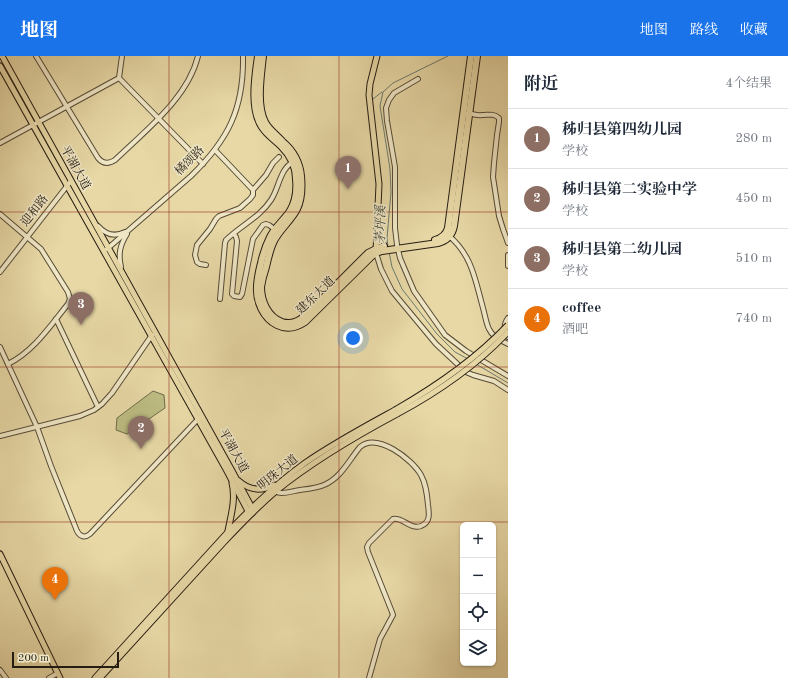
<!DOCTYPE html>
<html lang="zh">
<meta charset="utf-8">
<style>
body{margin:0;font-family:"Old Standard TT","Noto Serif SC",serif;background:#f6f6f7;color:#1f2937}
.controls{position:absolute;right:12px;bottom:12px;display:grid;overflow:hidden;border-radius:6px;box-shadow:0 1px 3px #0004}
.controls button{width:36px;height:36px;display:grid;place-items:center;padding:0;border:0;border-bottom:1px solid #e0e1e3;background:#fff;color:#1f2937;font:20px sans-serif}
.scale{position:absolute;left:12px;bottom:10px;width:107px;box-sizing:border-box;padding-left:4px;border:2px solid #251c12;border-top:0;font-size:11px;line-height:14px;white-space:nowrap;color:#251c12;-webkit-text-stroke:3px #efe6c5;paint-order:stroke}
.you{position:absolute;left:353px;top:282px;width:14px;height:14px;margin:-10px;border:3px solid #fff;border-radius:50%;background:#1a73e8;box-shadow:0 0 0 6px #1a73e833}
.badge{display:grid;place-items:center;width:26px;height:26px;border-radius:50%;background:#1a73e8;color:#fff;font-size:13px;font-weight:700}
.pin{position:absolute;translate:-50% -33px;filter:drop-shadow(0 1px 2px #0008)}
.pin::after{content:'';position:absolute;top:21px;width:14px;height:12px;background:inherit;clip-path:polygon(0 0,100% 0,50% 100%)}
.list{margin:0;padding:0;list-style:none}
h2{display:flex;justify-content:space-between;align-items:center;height:52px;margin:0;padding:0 16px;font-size:17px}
h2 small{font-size:13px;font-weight:400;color:#747a83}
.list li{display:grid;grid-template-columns:26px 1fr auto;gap:12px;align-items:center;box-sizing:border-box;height:60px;padding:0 16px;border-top:1px solid #e0e1e3}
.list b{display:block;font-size:15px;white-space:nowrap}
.list p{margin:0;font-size:13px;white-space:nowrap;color:#747a83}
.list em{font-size:13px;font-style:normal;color:#747a83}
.icon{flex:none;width:22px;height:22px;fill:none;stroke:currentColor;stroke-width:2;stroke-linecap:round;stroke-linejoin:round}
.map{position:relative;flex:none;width:508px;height:622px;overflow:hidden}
header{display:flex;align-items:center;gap:24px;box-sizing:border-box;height:56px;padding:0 20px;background:#1a73e8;color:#fff}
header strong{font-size:19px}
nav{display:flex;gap:22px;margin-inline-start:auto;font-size:14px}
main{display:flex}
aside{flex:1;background:#fff}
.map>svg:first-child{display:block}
.green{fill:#bcbc82;stroke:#706c4a}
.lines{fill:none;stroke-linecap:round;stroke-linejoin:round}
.stream{stroke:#6a7a70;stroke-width:1}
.minor-casing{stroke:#564b37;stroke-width:6}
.major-casing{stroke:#251c12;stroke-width:7}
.highway-casing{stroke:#251c12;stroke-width:8}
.minor{stroke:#efe6c5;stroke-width:4}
.major{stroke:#e7d8a6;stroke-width:5}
.highway{stroke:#e7d8a6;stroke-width:6}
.major-bridge-casing{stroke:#251c12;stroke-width:7;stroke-linecap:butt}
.major-bridge{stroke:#e7d8a6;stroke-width:5}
.grid{fill:none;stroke:#8f2418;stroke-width:1;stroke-opacity:0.55}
.labels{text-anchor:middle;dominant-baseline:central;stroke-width:3;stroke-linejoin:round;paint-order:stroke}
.street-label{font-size:12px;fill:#251c12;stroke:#efe6c5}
.water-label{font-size:13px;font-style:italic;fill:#484b41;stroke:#efe6c5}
</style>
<header>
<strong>地图</strong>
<nav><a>地图</a><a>路线</a><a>收藏</a></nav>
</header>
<main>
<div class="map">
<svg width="508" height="622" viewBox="0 0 508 622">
<rect width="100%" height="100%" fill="#e7d8a6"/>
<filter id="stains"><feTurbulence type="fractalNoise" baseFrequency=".005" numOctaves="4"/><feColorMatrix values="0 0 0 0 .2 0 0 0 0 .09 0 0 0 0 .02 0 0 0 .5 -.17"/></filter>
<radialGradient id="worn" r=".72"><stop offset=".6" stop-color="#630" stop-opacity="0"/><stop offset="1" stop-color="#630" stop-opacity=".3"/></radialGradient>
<polygon class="green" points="153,335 164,339 165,352 127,378 116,374 117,362"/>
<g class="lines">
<g class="stream">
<polyline points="373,43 382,36"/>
<polyline points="388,191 387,182 391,136 390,113 380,50 383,36 393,27 448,0"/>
<polyline points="389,196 392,211 402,233 437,278 455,296 468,303"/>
<polyline points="476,308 508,327"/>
</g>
<g class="minor-casing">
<g id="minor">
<path d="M36,0l62,102c5,6 11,6 17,2 30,-29 73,-62 83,-104"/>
<polyline points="119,22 203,108"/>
<polyline points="418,23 394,37 389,44 386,52 387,65 395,111 395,172 397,189 400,202 414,235 445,279 466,295 508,320"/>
<path d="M468,57c4,1 9,3 14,2 7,0 11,-2 17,3v4l-2,13 -3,28 -1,14 6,39 4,13 5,14"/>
<polyline points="0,87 119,22 122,0"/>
<polyline points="215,94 253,134"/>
<path d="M0,158l41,35 27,43 2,7 -2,5c-18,22 -34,47 -60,60"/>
<path d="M98,170c8,9 17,11 27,6"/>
<polyline points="234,178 236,181 237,185 232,238 234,240 240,241 242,238 253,183 263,169 266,168 269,169 277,175"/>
<path d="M448,179c24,20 27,44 35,73 2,7 3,15 6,21 3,7 12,12 19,15"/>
<path d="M107,193l84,-73c37,-36 53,-67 52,-120"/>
<polyline points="376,197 381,213 392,235 436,288 466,316 473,319 494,325 508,334"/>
<polyline points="508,199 508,210"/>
<polyline points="206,209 200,208 197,206 195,199 197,189 210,173 216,163 219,160 240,152 250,143 253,139 253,134 266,119 273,107 279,101"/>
<path d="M121,211c-3,-13 -1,-22 6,-33"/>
<polyline points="0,216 67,130 71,125"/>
<path d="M220,243l5,-56 1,-3c14,-14 34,-23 45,-40 8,-12 9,-31 22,-38"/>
<path d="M508,262c-5,7 -4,12 0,19"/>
<polyline points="56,263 98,351"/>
<path d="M0,291l37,80 14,39 26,65c3,6 8,7 13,3l110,-117"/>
<polyline points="0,380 80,360 94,354 102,348 112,337 152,279"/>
<path d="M276,436c7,3 16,-1 24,-2 8,-1 17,-2 24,-5 17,-7 25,-25 36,-38 17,-15 52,12 61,28 5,9 6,19 7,30 1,8 3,17 -7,21 -11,4 -18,-9 -28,-7l-24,24 -2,4 1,5 24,60 1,3 -13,24 -11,39"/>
<polyline points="0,614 6,622"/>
<polyline points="49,622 58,617"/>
</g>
</g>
<g class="major-casing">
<g id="major">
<polyline points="2,0 231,413 252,452 252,457"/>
<polyline points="0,10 227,415 248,455 252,457"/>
<polyline points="376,196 379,128 369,39 370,28 377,0"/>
<path d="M239,425c11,10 23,10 35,4"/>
<path d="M228,475c3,-16 8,-32 4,-48"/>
<polyline points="0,498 60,622"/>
<path d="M95,622l133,-146c24,-25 49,-49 77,-69 29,-20 59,-36 90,-53"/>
<path d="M100,622l124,-136c16,-17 33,-35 52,-51 37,-30 78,-54 121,-77"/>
</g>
</g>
<g class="highway-casing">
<g id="highway">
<path d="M258,0c-3,21 -8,53 4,71 5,8 13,13 19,19 9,9 15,21 15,33 1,10 0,22 -6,32 -6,9 -15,16 -20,26 -4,8 -7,17 -9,26 -2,8 -4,16 -4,24 -1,14 6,31 20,38 10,5 19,3 28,-3l66,-65 5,-4 6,-2 56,-8c9,-2 14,-7 16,-17l23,-170"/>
<path d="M263,0c-2,19 -7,49 2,66 4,8 12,13 18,20 10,8 17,21 18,34 1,11 1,23 -4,33 -6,12 -17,20 -23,32 -4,8 -6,17 -8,26 -2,6 -4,13 -5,20 0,14 7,30 21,35 10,3 17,-1 24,-7l62,-62 8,-4 8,-3"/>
<path d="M435,184c7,-2 11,-5 13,-12l23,-172"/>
</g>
</g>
<use href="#minor" class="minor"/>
<use href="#major" class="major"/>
<use href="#highway" class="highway"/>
<g class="major-bridge-casing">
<g id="major-bridge">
<path d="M395,354c42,-24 80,-50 113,-85"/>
<path d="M397,358c41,-22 79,-48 111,-82"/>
</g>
</g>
<use href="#major-bridge" class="major-bridge"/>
</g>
<path class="grid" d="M169,0v622M339,0v622M0,156h508M0,311h508M0,466h508"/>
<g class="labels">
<g class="street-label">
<text transform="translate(190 105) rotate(-45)">橘颂路</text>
<text transform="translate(75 112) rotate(61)">平湖大道</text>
<text transform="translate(35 155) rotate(-52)">迎和路</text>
<text transform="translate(316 240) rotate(-44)">建东大道</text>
<text transform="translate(233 395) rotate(61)">平湖大道</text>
<text transform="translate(278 417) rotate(-39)">明珠大道</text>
</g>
<g class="water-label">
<text transform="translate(381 169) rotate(-89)">茅坪溪</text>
</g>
</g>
<rect width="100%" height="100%" filter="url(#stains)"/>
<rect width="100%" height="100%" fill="url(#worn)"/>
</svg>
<div class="controls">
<button>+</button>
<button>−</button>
<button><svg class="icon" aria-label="locate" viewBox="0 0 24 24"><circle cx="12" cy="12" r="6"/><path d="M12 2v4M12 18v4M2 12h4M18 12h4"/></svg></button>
<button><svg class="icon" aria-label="layers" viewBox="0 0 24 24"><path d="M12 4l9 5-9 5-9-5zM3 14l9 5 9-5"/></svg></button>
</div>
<div class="scale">200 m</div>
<div class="you"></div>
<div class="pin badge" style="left:348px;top:133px;background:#8d6e63">1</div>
<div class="pin badge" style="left:141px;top:393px;background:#8d6e63">2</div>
<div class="pin badge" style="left:81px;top:269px;background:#8d6e63">3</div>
<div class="pin badge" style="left:55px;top:544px;background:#e8710a">4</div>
</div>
<aside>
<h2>附近<small>4个结果</small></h2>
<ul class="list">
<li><span class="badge" style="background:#8d6e63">1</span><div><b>秭归县第四幼儿园</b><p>学校</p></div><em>280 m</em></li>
<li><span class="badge" style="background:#8d6e63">2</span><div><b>秭归县第二实验中学</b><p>学校</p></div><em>450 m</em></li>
<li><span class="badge" style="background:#8d6e63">3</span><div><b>秭归县第二幼儿园</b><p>学校</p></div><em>510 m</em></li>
<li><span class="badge" style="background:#e8710a">4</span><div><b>coffee</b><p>酒吧</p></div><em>740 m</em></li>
</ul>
</aside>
</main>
